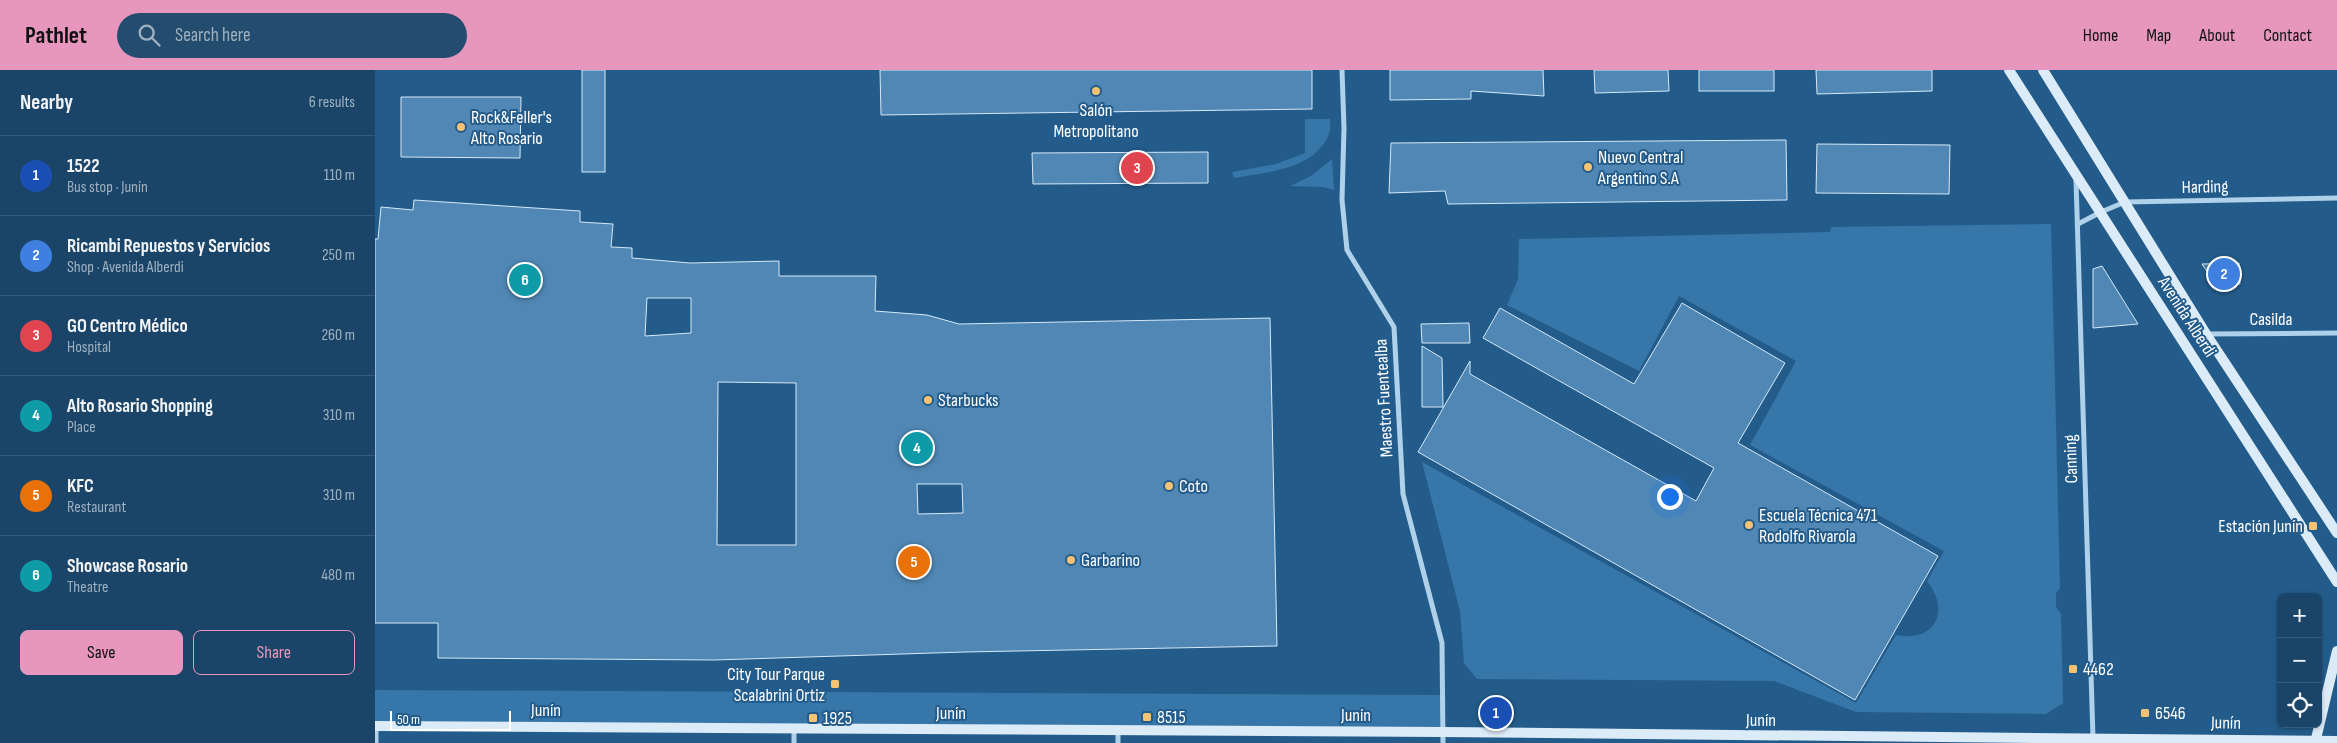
<!DOCTYPE html>
<meta charset="utf-8">
<style>
body{margin:0;font-family:"Sofia Sans Condensed",sans-serif;background:#234c6e;color:#f1f3f6}
.controls{position:absolute;right:15px;bottom:15px;display:grid;overflow:hidden;border-radius:8px;box-shadow:0 1px 4px #0004}
.controls button{width:45px;height:45px;display:grid;place-items:center;padding:0;border:0;border-bottom:1px solid #385d7c;background:#1a4568;color:#f1f3f6;font:25px sans-serif}
.scale{position:absolute;left:15px;bottom:12px;width:121px;box-sizing:border-box;padding-left:5px;border:2px solid #fff;border-top:0;font-size:14px;line-height:18px;white-space:nowrap;color:#fff;-webkit-text-stroke:4px #235c8b;paint-order:stroke}
.you{position:absolute;left:1294px;top:426px;width:18px;height:18px;margin:-12px;border:4px solid #fff;border-radius:50%;background:#1a73e8;box-shadow:0 0 0 8px #1a73e833}
.badge{display:grid;place-items:center;width:32px;height:32px;border-radius:50%;background:#e797bd;color:#fff;font-size:16px;font-weight:700}
.pin{position:absolute;translate:-50% -50%;border:2px solid #fff;box-shadow:0 1px 5px #0006}
.list{margin:0;padding:0;list-style:none}
h2{display:flex;justify-content:space-between;align-items:center;height:65px;margin:0;padding:0 20px;font-size:21px}
h2 small{font-size:16px;font-weight:400;color:#9fb1c0}
.list li{display:grid;grid-template-columns:32px 1fr auto;gap:15px;align-items:center;box-sizing:border-box;height:80px;padding:0 20px;border-top:1px solid #385d7c}
.list b{display:block;font-size:19px;white-space:nowrap}
.list p{margin:0;font-size:16px;white-space:nowrap;color:#9fb1c0}
.list em{font-size:16px;font-style:normal;color:#9fb1c0}
.actions{display:flex;gap:10px;padding:15px 20px}
.actions a{flex:1;padding:11px 0;border:1px solid #e797bd;border-radius:8px;text-align:center;font-size:18px;color:#e797bd}
.actions .main{background:#e797bd;color:#111}
.icon{flex:none;width:28px;height:28px;fill:none;stroke:currentColor;stroke-width:2;stroke-linecap:round;stroke-linejoin:round}
.map{position:relative;flex:none;width:1962px;height:673px;overflow:hidden}
header{display:flex;align-items:center;gap:30px;box-sizing:border-box;height:70px;padding:0 25px;background:#e797bd;color:#111}
header strong{font-size:24px}
nav{display:flex;gap:28px;margin-inline-start:auto;font-size:18px}
.search{width:350px;height:45px;background:#234c6e;display:flex;align-items:center;gap:12px;box-sizing:border-box;padding:0 18px;border-radius:28px;color:#9fb1c0;font-size:19px}
main{display:flex}
aside{flex:1;background:#1a4568}
.map>svg:first-child{display:block}
.green{fill:#3776a8}
.building{fill:#5087b4;stroke:#d5e9f8;fill-rule:evenodd}
.lines{fill:none;stroke-linecap:round;stroke-linejoin:round}
.street{stroke:#b0d1ea;stroke-width:5}
.secondary{stroke:#dcebf8;stroke-width:10}
.poi-dot{fill:#f6c273;stroke:#235c8b;stroke-width:2}
.labels{text-anchor:middle;dominant-baseline:central;stroke-width:4;stroke-linejoin:round;paint-order:stroke}
.poi-label{font-size:18px;fill:#fff;stroke:#235c8b;text-anchor:start}
.street-label{font-size:18px;fill:#fff;stroke:#235c8b}
</style>
<header>
<strong>Pathlet</strong>
<div class="search"><svg class="icon" aria-label="search" viewBox="0 0 24 24"><circle cx="10" cy="10" r="6"/><path d="M15 15l6 6"/></svg>Search here</div>
<nav><a>Home</a><a>Map</a><a>About</a><a>Contact</a></nav>
</header>
<main>
<aside>
<h2>Nearby<small>6 results</small></h2>
<ul class="list">
<li><span class="badge" style="background:#1a4fb4">1</span><div><b>1522</b><p>Bus stop · Junín</p></div><em>110 m</em></li>
<li><span class="badge" style="background:#3f7fe0">2</span><div><b>Ricambi Repuestos y Servicios</b><p>Shop · Avenida Alberdi</p></div><em>250 m</em></li>
<li><span class="badge" style="background:#e0444e">3</span><div><b>GO Centro Médico</b><p>Hospital</p></div><em>260 m</em></li>
<li><span class="badge" style="background:#0f9aa8">4</span><div><b>Alto Rosario Shopping</b><p>Place</p></div><em>310 m</em></li>
<li><span class="badge" style="background:#e8710a">5</span><div><b>KFC</b><p>Restaurant</p></div><em>310 m</em></li>
<li><span class="badge" style="background:#0f9aa8">6</span><div><b>Showcase Rosario</b><p>Theatre</p></div><em>480 m</em></li>
</ul>
<div class="actions"><a class="main">Save</a><a>Share</a></div>
</aside>
<div class="map">
<svg width="1962" height="673" viewBox="0 0 1962 673">
<rect width="100%" height="100%" fill="#235c8b"/>
<g class="green">
<path d="M930,49h25c0,4 1,11 -1,15 -14,36 -63,38 -95,44l-2,-6 44,-8 29,-11z"/>
<polygon points="957,89 959,120 948,117 915,116 936,106"/>
<path d="M1676,154l9,364 -4,5v14l5,7 2,89 -17,11 -190,-2 -82,-31 -297,-2 -13,-16 -4,-52 -38,-149 434,241 40,-68c39,8 55,-24 31,-54l17,-30 -194,-106 46,-84 -117,-65 -40,75 -132,-66 11,-26 1,-40 311,-7 1,-5z"/>
<polygon points="0,620 1068,625 1068,662 0,656"/>
</g>
<g class="building">
<rect x="207" y="0" width="23" height="102"/>
<polygon points="505,0 937,0 937,39 506,45"/>
<polygon points="1015,0 1168,0 1169,26 1096,21 1096,29 1015,30"/>
<polygon points="1219,0 1293,0 1294,21 1220,23"/>
<rect x="1324" y="0" width="75" height="21"/>
<polygon points="1441,0 1557,0 1557,21 1442,24"/>
<polygon points="26,27 146,27 145,88 26,87"/>
<polygon points="1411,70 1412,130 1073,134 1070,121 1014,123 1016,73"/>
<polygon points="1442,74 1575,75 1574,124 1441,123"/>
<polygon points="833,82 833,113 658,114 657,83"/>
<path d="M39,130l166,11v11l33,2 -2,23 21,1v10l58,5 89,-2v15h97l-1,35 52,4 32,9 311,-6 7,328 -312,6 -251,8 -276,-2v-35h-63v-384h3l3,-32 32,3zM272,228h44v35l-46,3zM343,312l78,1v162h-79zM542,414h45l1,29 -45,1z"/>
<polygon points="1864,193 1865,214 1841,215 1827,194"/>
<polygon points="1727,196 1763,254 1718,258 1718,199"/>
<polygon points="1307,233 1410,293 1363,373 1563,486 1480,630 1043,382 1095,291 1095,304 1321,431 1339,398 1108,268 1125,238 1259,314"/>
<polygon points="1094,253 1095,273 1047,273 1046,254"/>
<polygon points="1047,276 1067,288 1068,337 1047,337"/>
</g>
<g class="lines">
<g class="street">
<polyline points="967,0 969,58 967,130 972,180 1019,257 1028,424 1067,573 1068,673"/>
<polyline points="1701,110 1718,668"/>
<polyline points="1703,154 1726,142 1750,132 1962,128"/>
<polyline points="1832,264 1962,263"/>
<polyline points="1,673 1,656"/>
<polyline points="419,673 419,658"/>
<polyline points="743,673 743,660"/>
</g>
<g class="secondary">
<polyline points="1634,0 1962,512"/>
<polyline points="1668,0 1831,264 1962,463"/>
<polyline points="0,656 1068,662 1962,671"/>
<polyline points="1940,673 1962,581"/>
</g>
</g>
<g class="poi-dot">
<circle cx="721" cy="21" r="5"/>
<circle cx="86" cy="57" r="5"/>
<circle cx="1213" cy="97" r="5"/>
<circle cx="553" cy="330" r="5"/>
<circle cx="794" cy="416" r="5"/>
<circle cx="1374" cy="455" r="5"/>
<rect x="1933" y="451" width="10" height="10" rx="2.5"/>
<circle cx="696" cy="490" r="5"/>
<rect x="1693" y="594" width="10" height="10" rx="2.5"/>
<rect x="455" y="609" width="10" height="10" rx="2.5"/>
<rect x="1765" y="638" width="10" height="10" rx="2.5"/>
<rect x="767" y="642" width="10" height="10" rx="2.5"/>
<rect x="433" y="643" width="10" height="10" rx="2.5"/>
</g>
<g class="labels">
<g class="poi-label">
<text x="721" y="40" text-anchor="middle">Salón<tspan x="721" dy="21">Metropolitano</tspan></text>
<text x="96" y="47">Rock&amp;Feller's<tspan x="96" dy="21">Alto Rosario</tspan></text>
<text x="1223" y="87">Nuevo Central<tspan x="1223" dy="21">Argentino S.A</tspan></text>
<text x="563" y="330">Starbucks</text>
<text x="804" y="416">Coto</text>
<text x="1384" y="445">Escuela Técnica 471<tspan x="1384" dy="21">Rodolfo Rivarola</tspan></text>
<text x="1928" y="456" text-anchor="end">Estación Junín</text>
<text x="706" y="490">Garbarino</text>
<text x="1708" y="599">4462</text>
<text x="450" y="604" text-anchor="end">City Tour Parque<tspan x="450" dy="21">Scalabrini Ortiz</tspan></text>
<text x="1780" y="643">6546</text>
<text x="782" y="647">8515</text>
<text x="448" y="648">1925</text>
</g>
<g class="street-label">
<text transform="translate(1830 117) rotate(-1)">Harding</text>
<text transform="translate(1812 247) rotate(57)">Avenida Alberdi</text>
<text x="1896" y="249">Casilda</text>
<text transform="translate(1009 328) rotate(-93)">Maestro Fuentealba</text>
<text transform="translate(1696 389) rotate(-92)">Canning</text>
<text x="171" y="640">Junín</text>
<text x="576" y="643">Junín</text>
<text x="981" y="645">Junín</text>
<text x="1386" y="650">Junín</text>
<text transform="translate(1851 653) rotate(1)">Junín</text>
</g>
</g>
</svg>
<div class="controls">
<button>+</button>
<button>−</button>
<button><svg class="icon" aria-label="locate" viewBox="0 0 24 24"><circle cx="12" cy="12" r="6"/><path d="M12 2v4M12 18v4M2 12h4M18 12h4"/></svg></button>
</div>
<div class="scale">50 m</div>
<div class="you"></div>
<div class="pin badge" style="left:1121px;top:643px;background:#1a4fb4">1</div>
<div class="pin badge" style="left:1849px;top:204px;background:#3f7fe0">2</div>
<div class="pin badge" style="left:762px;top:98px;background:#e0444e">3</div>
<div class="pin badge" style="left:542px;top:378px;background:#0f9aa8">4</div>
<div class="pin badge" style="left:539px;top:492px;background:#e8710a">5</div>
<div class="pin badge" style="left:150px;top:210px;background:#0f9aa8">6</div>
</div>
</main>
